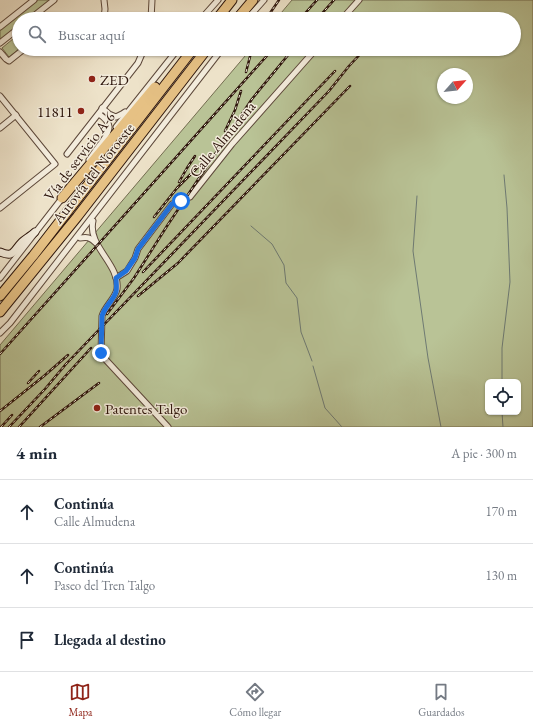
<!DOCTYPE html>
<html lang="es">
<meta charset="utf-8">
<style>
body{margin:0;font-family:"EB Garamond",serif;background:#f2f2f3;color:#1f2937}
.controls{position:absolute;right:12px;bottom:12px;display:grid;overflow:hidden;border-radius:6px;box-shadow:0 1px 3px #0004}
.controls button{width:36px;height:36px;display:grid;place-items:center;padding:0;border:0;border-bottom:1px solid #e0e1e3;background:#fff;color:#1f2937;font:20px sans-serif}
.compass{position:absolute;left:437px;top:68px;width:36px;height:36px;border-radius:50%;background:#fff;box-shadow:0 1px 3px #0004;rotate:63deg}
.stop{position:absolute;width:12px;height:12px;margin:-9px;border:3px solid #1a73e8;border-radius:50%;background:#fff}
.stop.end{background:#1a73e8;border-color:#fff;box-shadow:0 1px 4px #0008}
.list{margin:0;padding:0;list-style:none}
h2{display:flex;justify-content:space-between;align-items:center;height:52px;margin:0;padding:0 16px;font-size:17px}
h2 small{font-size:13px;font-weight:400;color:#747a83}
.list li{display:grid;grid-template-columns:26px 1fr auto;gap:12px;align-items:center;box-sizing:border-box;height:64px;padding:0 16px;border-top:1px solid #e0e1e3}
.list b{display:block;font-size:15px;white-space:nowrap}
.list p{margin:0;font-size:13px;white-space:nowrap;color:#747a83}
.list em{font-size:13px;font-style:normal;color:#747a83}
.icon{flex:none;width:22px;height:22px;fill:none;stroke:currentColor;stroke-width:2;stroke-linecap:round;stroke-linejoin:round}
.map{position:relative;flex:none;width:533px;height:427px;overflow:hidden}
.search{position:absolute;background:#fff;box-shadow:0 1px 3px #0004;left:12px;right:12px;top:12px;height:44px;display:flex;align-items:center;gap:10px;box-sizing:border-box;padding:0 14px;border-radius:22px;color:#747a83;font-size:15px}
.sheet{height:244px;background:#fff}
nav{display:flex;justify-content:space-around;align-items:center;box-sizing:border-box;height:56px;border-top:1px solid #e0e1e3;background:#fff;font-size:11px;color:#747a83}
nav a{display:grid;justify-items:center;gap:2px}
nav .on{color:#8f2418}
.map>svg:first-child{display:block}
.green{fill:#b9c396;stroke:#736c50;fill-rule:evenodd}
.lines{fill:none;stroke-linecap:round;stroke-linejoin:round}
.stream{stroke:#6e7a73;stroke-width:1}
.minor-casing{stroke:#5d483a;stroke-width:7}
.secondary-casing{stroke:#2d150b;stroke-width:9}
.motorway-casing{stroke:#2d150b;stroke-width:11}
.minor{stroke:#f3ecdc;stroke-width:5}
.secondary{stroke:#f3ecdc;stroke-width:7}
.motorway{stroke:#e6c184;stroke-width:9}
.rail-casing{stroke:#2d150b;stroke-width:2.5}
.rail{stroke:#f3ecdc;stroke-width:1;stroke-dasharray:3;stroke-linecap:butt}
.route{stroke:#1a73e8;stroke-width:5}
.poi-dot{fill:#8f2418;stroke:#f3ecdc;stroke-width:1.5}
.labels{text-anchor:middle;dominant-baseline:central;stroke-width:3;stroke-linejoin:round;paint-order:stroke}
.poi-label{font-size:15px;fill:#2d150b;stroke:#f3ecdc;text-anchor:start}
.street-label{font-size:15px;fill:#2d150b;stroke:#f3ecdc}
</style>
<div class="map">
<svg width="533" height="427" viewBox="0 0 533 427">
<rect width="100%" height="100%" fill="#ede2c9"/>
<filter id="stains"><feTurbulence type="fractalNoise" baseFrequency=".005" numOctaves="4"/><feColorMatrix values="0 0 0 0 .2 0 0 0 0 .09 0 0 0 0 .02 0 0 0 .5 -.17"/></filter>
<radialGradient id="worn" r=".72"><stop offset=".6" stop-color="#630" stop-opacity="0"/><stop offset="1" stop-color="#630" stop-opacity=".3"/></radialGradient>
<g class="green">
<polygon points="36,0 51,0 27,19 19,19 19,26 0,41 0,29"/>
<path d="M292,0h241v427h-533v-82l251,-296h263v-30h-238zM443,74h24v24h-24zM488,382h30v30h-30z"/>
<polygon points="19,34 19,49 9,57 2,48"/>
</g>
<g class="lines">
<g class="stream">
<polyline points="417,196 413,251 428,358 441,427"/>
<polyline points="251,226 272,244 284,265 286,283 297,298 301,332 312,361"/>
<polyline points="313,366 325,408 342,427"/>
<polyline points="502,382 502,348 510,282 507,208 504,175"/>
<polyline points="502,412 503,427"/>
</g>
<g class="minor-casing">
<g id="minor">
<polyline points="104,0 105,9 104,19"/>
<polyline points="30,19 54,0"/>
<polyline points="151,19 152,0"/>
<polyline points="201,19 218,0"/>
<polyline points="247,19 264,0"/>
<polyline points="342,19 359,0"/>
<polyline points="0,27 34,0"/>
<polyline points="0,43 19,28"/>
<polyline points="0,52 6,59 9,61 24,49"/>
<polyline points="0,96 55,164 0,208"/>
<polyline points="102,108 109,114 116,117 122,114 125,112"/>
<polyline points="116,127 178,49"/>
<polyline points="0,128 16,115"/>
<polyline points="67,154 138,63 144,49"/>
<path d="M89,160c4,-6 8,-12 13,-18 9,-13 11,-18 -3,-28"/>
<path d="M93,221c-6,25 27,43 24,68 -2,10 -12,17 -15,27l-1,37 5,7 62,67"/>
<path d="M80,238c7,-1 10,-1 16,5"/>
<polyline points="0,278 63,197"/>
<polyline points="116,278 127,271 135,258 138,249 172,204 190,197 232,144 316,49"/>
<polyline points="0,333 10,323 222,49"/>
</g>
</g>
<g class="secondary-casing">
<path id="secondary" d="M0,252c14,6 13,-1 22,-10 3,-3 9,-6 13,-10"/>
</g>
<g class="motorway-casing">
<g id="motorway">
<polyline points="217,19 232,0"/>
<polyline points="237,19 253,0"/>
<polyline points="62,198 155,87"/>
<polyline points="0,296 33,256 193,49"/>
<polyline points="0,312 77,217 207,49"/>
</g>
</g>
<use href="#minor" class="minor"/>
<use href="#secondary" class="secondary"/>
<use href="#motorway" class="motorway"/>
<g class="rail-casing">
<g id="rail">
<polyline points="266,19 279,0"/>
<polyline points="300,19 317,0"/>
<polyline points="317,19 334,0"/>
<polyline points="246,72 252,49"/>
<polyline points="225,131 235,110 241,91"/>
<polyline points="179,182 187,168 195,156"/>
<polyline points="154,217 177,188 206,159"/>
<polyline points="143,272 335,71"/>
<polyline points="138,296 178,263 350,86"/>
<polyline points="107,314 134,278 167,226 252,99 293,49"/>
<polyline points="0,354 273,49"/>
<polyline points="28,383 39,371"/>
<polyline points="0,411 44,376 68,355"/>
<polyline points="1,427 12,415"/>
<polyline points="9,427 45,389 66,364 329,91 349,66 365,49"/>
<polyline points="19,427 91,348"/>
<polyline points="40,427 99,383"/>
</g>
</g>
<use href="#rail" class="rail"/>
</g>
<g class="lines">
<path class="route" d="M101,353l1,-37c3,-10 11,-15 14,-24 1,-5 0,-10 0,-14l10,-7 9,-13 3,-9 34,-45 9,-3"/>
</g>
<g class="poi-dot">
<circle cx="92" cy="79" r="4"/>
<circle cx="81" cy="111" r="4"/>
<circle cx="97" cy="408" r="4"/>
</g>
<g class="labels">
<g class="poi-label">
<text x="100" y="79">ZED</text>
<text x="73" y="111" text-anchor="end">11811</text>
<text x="105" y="408">Patentes Talgo</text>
</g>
<g class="street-label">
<text transform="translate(222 139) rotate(-50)">Calle Almudena</text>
<text transform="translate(79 156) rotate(-53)">Vía de servicio A-6</text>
<text transform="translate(93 173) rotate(-52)">Autovía del Noroeste</text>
</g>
</g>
<rect width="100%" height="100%" filter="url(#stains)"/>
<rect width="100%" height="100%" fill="url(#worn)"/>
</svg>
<div class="controls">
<button><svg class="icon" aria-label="locate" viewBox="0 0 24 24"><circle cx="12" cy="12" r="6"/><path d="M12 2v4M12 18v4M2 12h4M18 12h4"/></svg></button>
</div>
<svg class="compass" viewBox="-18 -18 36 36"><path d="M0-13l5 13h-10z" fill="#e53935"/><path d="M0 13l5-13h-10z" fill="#747a83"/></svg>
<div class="stop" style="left:181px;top:201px"></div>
<div class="stop end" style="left:101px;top:353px"></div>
<div class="search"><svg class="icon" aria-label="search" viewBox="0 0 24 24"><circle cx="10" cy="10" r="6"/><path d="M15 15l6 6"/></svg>Buscar aquí</div>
</div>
<section class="sheet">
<h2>4 min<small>A pie · 300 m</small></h2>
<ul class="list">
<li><svg class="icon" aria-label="ahead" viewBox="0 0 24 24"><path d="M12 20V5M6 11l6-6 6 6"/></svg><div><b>Continúa</b><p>Calle Almudena</p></div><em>170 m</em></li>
<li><svg class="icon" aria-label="ahead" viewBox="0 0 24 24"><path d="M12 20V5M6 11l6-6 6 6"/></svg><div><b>Continúa</b><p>Paseo del Tren Talgo</p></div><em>130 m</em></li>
<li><svg class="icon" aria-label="arrive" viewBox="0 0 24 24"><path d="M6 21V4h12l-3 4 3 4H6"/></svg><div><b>Llegada al destino</b></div></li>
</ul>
</section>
<nav>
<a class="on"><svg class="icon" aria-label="map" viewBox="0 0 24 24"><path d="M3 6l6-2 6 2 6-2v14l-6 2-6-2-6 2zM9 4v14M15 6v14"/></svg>Mapa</a>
<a><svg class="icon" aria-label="directions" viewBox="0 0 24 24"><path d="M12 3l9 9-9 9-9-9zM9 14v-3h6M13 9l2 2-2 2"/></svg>Cómo llegar</a>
<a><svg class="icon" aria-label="saved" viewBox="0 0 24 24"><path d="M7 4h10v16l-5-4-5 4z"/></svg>Guardados</a>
</nav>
